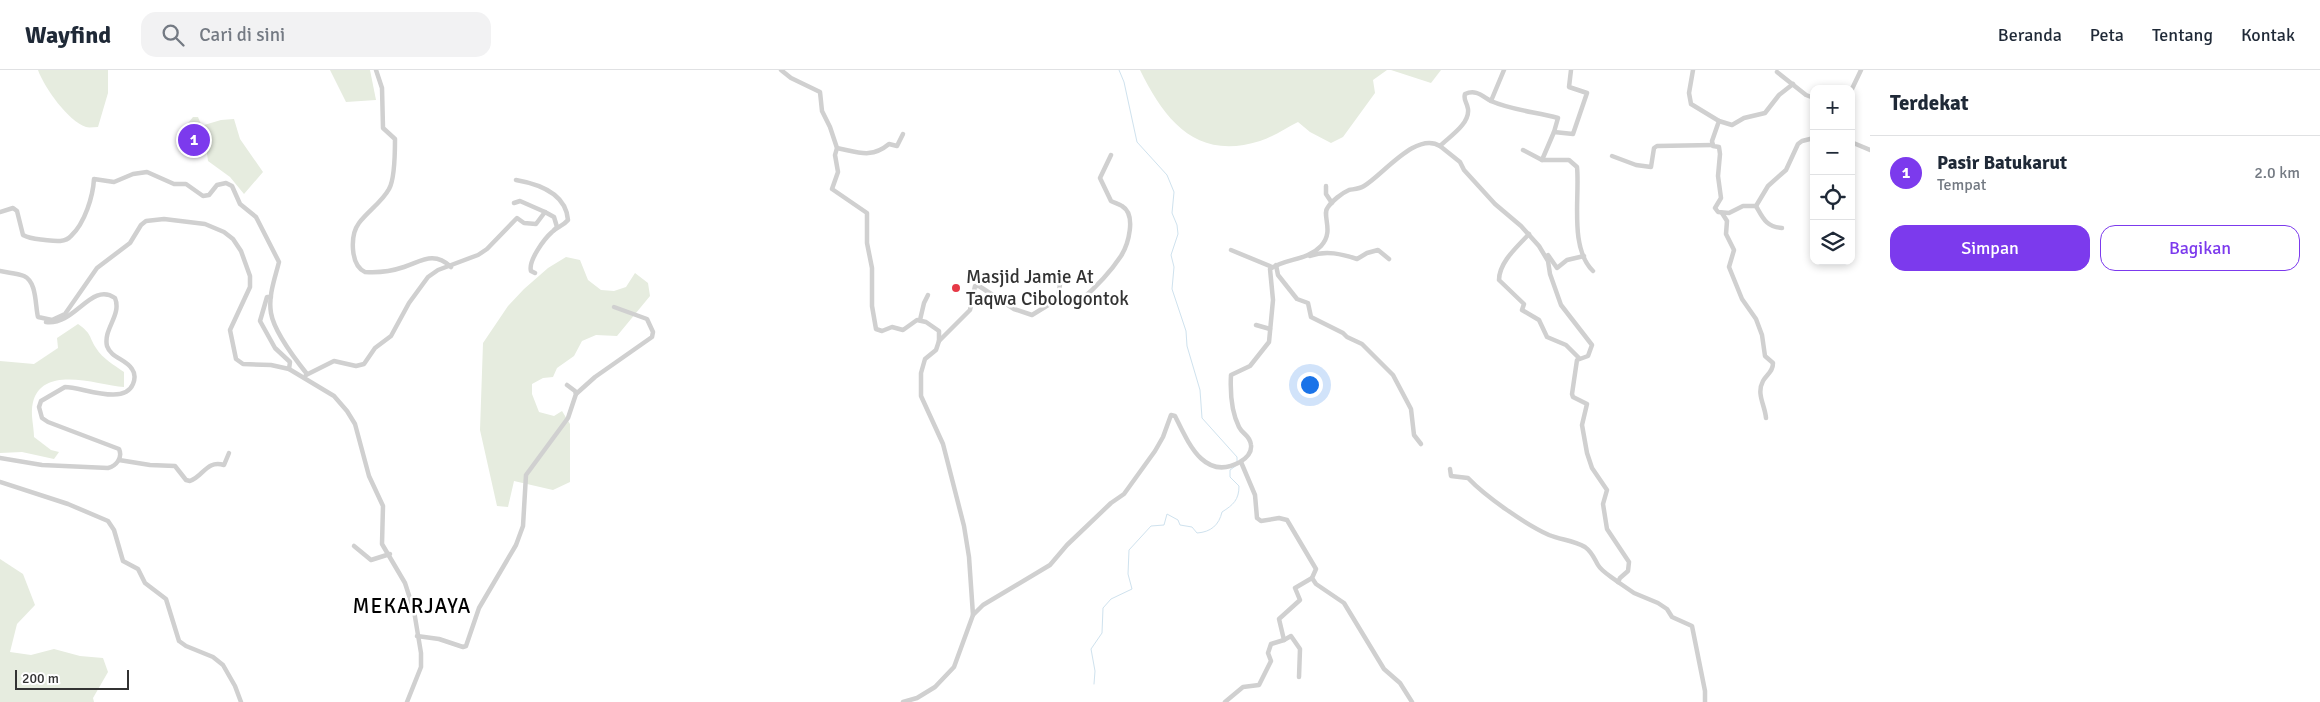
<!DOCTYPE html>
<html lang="id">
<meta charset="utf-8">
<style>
body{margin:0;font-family:Signika,sans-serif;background:#f2f2f3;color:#1f2937}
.controls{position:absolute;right:15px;top:15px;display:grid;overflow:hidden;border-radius:10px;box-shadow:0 2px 8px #0003}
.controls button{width:45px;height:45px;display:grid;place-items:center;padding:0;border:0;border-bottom:1px solid #e0e1e3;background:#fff;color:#1f2937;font:25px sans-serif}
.scale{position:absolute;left:15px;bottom:12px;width:114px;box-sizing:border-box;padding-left:5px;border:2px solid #333;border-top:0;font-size:14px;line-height:18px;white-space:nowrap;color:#333;-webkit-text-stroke:4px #fff;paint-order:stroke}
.you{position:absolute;left:1309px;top:314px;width:18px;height:18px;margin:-12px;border:4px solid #fff;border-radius:50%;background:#1a73e8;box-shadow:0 0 0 8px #1a73e833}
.badge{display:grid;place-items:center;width:32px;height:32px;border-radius:50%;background:#7c3aed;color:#fff;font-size:16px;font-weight:700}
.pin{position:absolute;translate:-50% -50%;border:2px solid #fff;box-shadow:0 1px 5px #0006}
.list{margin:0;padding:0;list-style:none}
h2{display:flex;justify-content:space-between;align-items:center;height:65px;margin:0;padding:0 20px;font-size:21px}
h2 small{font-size:16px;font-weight:400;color:#747a83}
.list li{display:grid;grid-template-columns:32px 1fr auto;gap:15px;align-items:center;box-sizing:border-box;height:75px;padding:0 20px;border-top:1px solid #e0e1e3}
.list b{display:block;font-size:19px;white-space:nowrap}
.list p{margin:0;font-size:16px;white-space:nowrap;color:#747a83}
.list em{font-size:16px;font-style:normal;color:#747a83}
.actions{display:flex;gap:10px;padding:15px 20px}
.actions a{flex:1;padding:11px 0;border:1px solid #7c3aed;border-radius:15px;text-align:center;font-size:18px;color:#7c3aed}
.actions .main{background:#7c3aed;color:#fff}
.icon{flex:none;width:28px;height:28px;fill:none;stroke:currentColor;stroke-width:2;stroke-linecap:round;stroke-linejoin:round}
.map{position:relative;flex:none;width:1870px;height:632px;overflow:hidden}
header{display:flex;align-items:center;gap:30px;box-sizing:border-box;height:70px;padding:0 25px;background:#fff;border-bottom:1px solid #e0e1e3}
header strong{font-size:24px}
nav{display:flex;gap:28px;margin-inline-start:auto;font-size:18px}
.search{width:350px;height:45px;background:#f2f2f3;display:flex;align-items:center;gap:12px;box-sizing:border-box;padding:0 18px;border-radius:15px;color:#747a83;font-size:19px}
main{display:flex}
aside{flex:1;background:#fff}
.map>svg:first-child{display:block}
.green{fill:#e6ecdf}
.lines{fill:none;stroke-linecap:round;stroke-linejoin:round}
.stream{stroke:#cfe2ee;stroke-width:1}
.street{stroke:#d0d0d0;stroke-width:4.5}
.poi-dot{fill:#e63946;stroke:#fff;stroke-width:2}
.labels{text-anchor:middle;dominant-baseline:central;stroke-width:5;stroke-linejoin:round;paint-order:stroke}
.poi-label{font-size:19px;fill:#333;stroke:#fff;text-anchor:start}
.quarter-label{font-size:21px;letter-spacing:1px;fill:#000;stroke:#fff}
</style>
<header>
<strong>Wayfind</strong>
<div class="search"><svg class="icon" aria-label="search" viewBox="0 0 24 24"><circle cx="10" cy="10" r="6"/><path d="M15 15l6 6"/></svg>Cari di sini</div>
<nav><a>Beranda</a><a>Peta</a><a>Tentang</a><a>Kontak</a></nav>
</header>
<main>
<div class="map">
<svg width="1870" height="632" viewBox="0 0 1870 632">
<rect width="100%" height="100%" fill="#fff"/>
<g class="green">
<path d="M38,0h70v23l-10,34c-4,0 -9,1 -12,0 -18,-6 -42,-40 -48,-57z"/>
<polygon points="330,0 370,0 376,30 346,32"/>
<path d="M1140,0h247l-14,10 2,13 -32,44 -12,6 -21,-11 -12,-10c-12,6 -25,15 -38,19 -63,20 -95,-20 -120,-71z"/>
<polygon points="1391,0 1441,0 1431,13"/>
<polygon points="193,47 198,47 201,54 204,55 221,50 234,49 240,69 263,102 244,124 230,107 208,91 206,76 202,74 190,79 181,72 178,61 184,58"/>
<polygon points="566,187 580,190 588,210 601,220 614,221 626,217 635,203 648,213 650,226 617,266 596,265 582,271 574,286 557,298 553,307 543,308 532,314 532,324 539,342 554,346 562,341 570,354 570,412 553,420 514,411 508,437 497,436 480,360 483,273 508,236 524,219 548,198"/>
<path d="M78,254c14,10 10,11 18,24 7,11 18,17 28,24v15c-26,-2 -81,-23 -91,15 -3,12 1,24 1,35l17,13 8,2 -5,7 -32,-7 -22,1v-92l34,3 24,-16 -1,-10z"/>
<polygon points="0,489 23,504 35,535 17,554 10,582 31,585 54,579 80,586 103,588 108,602 93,628 94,632 0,632"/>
</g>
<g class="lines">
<g class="stream">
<polyline points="1119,0 1124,12 1137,72 1167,105 1174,122 1172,143 1177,155 1178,164 1171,185 1174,197 1172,219 1186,261 1187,276 1200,320 1202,348 1237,387 1237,391"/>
<path d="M1094,614l1,-13 -4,-22 11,-16 1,-25 8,-9 21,-10 -4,-15 1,-24 22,-24 13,-1 3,-11 11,6 2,5 12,2 5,6c14,-1 22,-8 25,-21 11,-7 17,-12 17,-26l-9,-9v-7l7,-5"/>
</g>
<g class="street">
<path d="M376,0l6,18 1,40 12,11c0,12 0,40 -6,50 -7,13 -21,22 -30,34 -9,12 -9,42 6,49 12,1 27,-1 39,-5 18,-6 30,-16 47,0"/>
<polyline points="781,0 791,8 820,22 822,41 830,57 837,78 835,85 838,102 832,119 867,143 867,173 872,198 872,236 876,259 882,261 892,257 903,260 917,250 926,252 939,261 939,271 936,280 925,289 921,303 921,326 943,374 964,456 969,487 973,545"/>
<polyline points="1693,0 1689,23 1691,34 1719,51 1712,71 1713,76 1719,77 1720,84 1718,106 1721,128 1715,138 1718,142 1729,143 1743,136 1756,136 1768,116 1786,100 1798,74 1802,71 1814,68"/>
<polyline points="1777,2 1806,25 1814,28"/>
<polyline points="1851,21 1861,0"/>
<polyline points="1491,31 1504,0"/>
<polyline points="1719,51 1732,55 1744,48 1765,43 1779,25 1793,14"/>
<polyline points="1554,62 1573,64 1587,23 1569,17 1571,0"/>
<polyline points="1851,72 1870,80"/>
<polyline points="1440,76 1460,92 1464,100 1495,134 1521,156 1539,176 1548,191 1550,204 1561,235 1592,275 1588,286 1577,290 1572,324 1573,327 1587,334 1582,355 1587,383 1592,398 1607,420 1603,434 1607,459 1629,492 1628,501 1620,508 1618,512 1634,523 1658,533 1667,539 1672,547 1692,556 1705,621 1705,632"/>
<path d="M837,78c21,4 34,11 52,-4l8,2 6,-12"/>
<path d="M1523,80l19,10h27l8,7c3,29 -8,81 16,104"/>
<polyline points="1612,86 1636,95 1651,97 1654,78 1657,76 1713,75"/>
<path d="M516,110c23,4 50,14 52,40 -5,6 -11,7 -16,12 -8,7 -24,29 -21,39l4,2"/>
<polyline points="1326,116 1326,124 1332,133"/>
<path d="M1756,136c7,12 10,21 26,22"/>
<path d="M0,142l13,-4 4,3 6,24c7,4 14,4 22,5 9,1 20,3 26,-4 14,-13 22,-40 23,-57l20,3 19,-8 14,-2 27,12h12l17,12 6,-1 8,-10 9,-2 6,3 8,18 16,13 23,45c-4,16 -11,34 -8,51 3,18 24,46 36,61"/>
<polyline points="545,142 554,147 557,157 554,160"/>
<path d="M1722,143l5,8 -1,13 8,16 -5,17 13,32 14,20 6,16 3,21 8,7c0,9 -6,11 -10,18 -7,13 2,24 3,37"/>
<path d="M1529,164c-11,12 -30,28 -30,46l25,24 -2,6 17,10 8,17 19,8 13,13"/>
<polyline points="1231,180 1272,197"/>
<polyline points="1548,185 1557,198 1567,190 1584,186"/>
<path d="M1310,186c16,-6 32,-2 47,3l10,-6 11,-3 11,9"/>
<polyline points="1276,195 1278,205 1297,229 1308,233 1311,247 1343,263 1347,267 1362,274 1393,305 1411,339 1414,365 1421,374"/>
<path d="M0,201c8,2 16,2 24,5 13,6 11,29 14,41l14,3 13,-6 32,-46 33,-25 11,-18 5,-4 18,-2 41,5 19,8 9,7 8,12 9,25v11l-20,43 6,29 7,5 28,1 18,4 45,27 13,15 8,13 14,52 14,30 -1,38 23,39 9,28 7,42v14l-14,35"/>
<polyline points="271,227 267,227 260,251 275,278 290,292 289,299"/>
<path d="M1049,234l23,-1 9,-3c14,-12 30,-29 40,-44 7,-11 16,-41 1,-50 -3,-2 -7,-3 -11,-5l-11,-23 11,-23"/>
<polyline points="920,250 924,233 928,225"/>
<polyline points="1256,255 1270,259"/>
<polyline points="939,271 970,240 975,216 979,216 1014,239 1032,245 1058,229 1060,214"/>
<polyline points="306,305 334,291 356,296 364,294 375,278 391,266 409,233 428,207 438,200 478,185 487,179 517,148 524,153 536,154 545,142 520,131 514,133"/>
<polyline points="576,324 595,307 652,267 653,262 647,249 614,237"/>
<path d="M0,388l42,7 66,3c8,-2 15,-10 11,-19l-71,-27 -6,-4 -3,-11 2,-6 24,-14c17,0 59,19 68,-3 2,-5 2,-11 -1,-15 -6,-10 -21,-11 -25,-23 -4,-17 15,-31 8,-48 -24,-17 -40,28 -69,24"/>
<path d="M119,390l31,5 25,1 11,14 4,1c14,-5 16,-21 34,-16l5,-12"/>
<polyline points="1241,392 1255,425 1257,448 1261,451 1279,448 1287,450 1316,499 1312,508 1316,514 1344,533 1384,599 1400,613 1412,632"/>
<path d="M1450,399l1,7 17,2c18,19 57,46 81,57 12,5 24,5 36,12 7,5 9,11 13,18 4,7 14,12 20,17"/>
<polyline points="0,412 68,434 108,451 114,460 123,491 138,499 145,513 166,529 179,571 186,576 213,587 223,595 235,616 241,632"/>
<polyline points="354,476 371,490 390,484"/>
<polyline points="417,566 439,569 463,577 466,576 479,538 516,475 523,456 526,405 568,348 576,324 575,321 567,315"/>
<polyline points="1284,570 1291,566 1300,579 1299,607"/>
<path d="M903,632l14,-4 18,-11 19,-20 19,-52 10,-10 67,-40 17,-20 44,-42 13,-9 31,-43 8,-14 8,-22 4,1c13,26 29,66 65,46 5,-3 12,-9 11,-17 -1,-10 -8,-10 -12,-18 -8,-16 -9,-33 -8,-52l19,-9 19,-24 4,-42 -3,-31c16,-11 37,-8 51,-23 14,-15 0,-31 7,-39 4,-6 14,-14 21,-17 5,-1 10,-1 15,-4 19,-11 52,-55 76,-40 9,-9 30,-22 28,-37 -1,-7 -5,-9 -3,-15 11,-5 17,2 26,7 20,9 45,11 67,17l-4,14 -12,28"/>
<polyline points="1225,632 1243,617 1259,615 1271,591 1268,583 1271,574 1284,570 1279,549 1300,530 1295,518 1312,508"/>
</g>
</g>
<circle class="poi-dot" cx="956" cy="218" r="5"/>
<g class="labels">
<g class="poi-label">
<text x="966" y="207">Masjid Jamie At<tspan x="966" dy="22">Taqwa Cibologontok</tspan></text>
</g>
<g class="quarter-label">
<text x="412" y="536">MEKARJAYA</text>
</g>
</g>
</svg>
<div class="controls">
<button>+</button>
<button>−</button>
<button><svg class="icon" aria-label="locate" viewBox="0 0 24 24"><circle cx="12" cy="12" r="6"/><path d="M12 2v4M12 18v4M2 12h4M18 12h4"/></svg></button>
<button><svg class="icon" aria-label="layers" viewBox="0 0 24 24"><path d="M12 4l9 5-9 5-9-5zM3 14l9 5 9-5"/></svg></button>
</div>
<div class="scale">200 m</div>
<div class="you"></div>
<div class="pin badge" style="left:194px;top:70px">1</div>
</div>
<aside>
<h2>Terdekat<small></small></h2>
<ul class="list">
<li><span class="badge">1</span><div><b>Pasir Batukarut</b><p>Tempat</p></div><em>2.0 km</em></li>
</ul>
<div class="actions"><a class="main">Simpan</a><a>Bagikan</a></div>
</aside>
</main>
